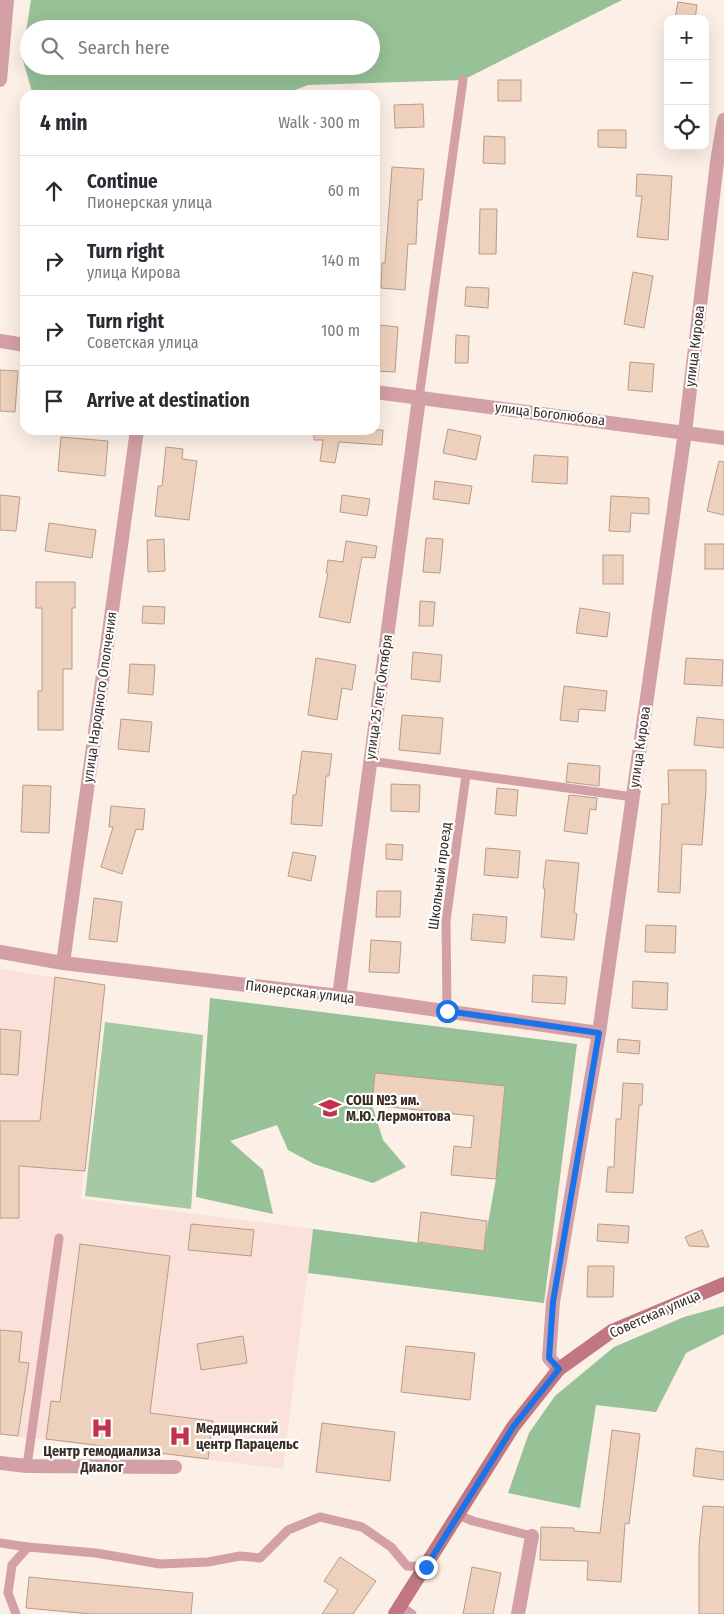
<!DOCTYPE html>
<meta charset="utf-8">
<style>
body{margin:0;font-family:"Fira Sans Condensed",sans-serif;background:#f7f7f7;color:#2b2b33}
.controls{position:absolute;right:15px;top:15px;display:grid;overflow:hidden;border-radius:10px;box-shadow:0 5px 20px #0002}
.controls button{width:45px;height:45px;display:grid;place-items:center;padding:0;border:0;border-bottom:1px solid #e1e1e2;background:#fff;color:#2b2b33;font:25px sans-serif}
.stop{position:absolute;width:15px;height:15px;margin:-11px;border:4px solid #1a73e8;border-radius:50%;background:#fff}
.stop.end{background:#1a73e8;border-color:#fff;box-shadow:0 1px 5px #0008}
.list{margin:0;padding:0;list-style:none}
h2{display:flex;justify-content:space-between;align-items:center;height:65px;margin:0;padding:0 20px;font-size:21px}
h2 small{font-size:16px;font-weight:400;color:#7c7c81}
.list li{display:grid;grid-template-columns:32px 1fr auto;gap:15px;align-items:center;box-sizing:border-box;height:70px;padding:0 20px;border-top:1px solid #e1e1e2}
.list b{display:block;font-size:19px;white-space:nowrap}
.list p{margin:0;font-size:16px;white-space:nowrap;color:#7c7c81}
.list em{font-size:16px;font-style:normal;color:#7c7c81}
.icon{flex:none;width:28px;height:28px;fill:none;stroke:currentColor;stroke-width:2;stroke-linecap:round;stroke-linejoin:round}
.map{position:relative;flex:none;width:724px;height:1614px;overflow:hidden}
.search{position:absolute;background:#fff;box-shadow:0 5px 20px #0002;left:20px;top:20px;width:360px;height:55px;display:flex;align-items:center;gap:12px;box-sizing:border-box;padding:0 18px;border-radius:28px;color:#7c7c81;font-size:19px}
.panel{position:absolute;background:#fff;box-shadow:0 5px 20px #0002;left:20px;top:90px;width:360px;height:345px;border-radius:15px}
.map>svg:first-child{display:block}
.industrial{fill:#fae1d9}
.green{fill:#a4c9a3}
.forest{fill:#97c196;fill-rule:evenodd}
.building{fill:#eed1bc;stroke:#b89c89}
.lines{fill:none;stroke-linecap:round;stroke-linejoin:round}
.service{stroke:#d3a0a6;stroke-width:9}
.minor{stroke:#d3a0a6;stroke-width:14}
.secondary{stroke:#c07782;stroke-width:14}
.route{stroke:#1a73e8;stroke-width:6}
.labels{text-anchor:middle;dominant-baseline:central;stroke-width:4.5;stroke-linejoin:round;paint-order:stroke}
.street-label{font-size:14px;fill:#392d25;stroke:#fefefe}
.poi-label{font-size:14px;font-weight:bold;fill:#392d25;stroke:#fefefe;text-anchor:start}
</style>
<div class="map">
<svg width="724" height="1614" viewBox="0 0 724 1614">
<rect width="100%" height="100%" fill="#fbefe6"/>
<polygon class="industrial" points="0,969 105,985 81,1199 313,1229 283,1469 0,1434"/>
<polygon class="green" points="105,1022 203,1035 191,1209 85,1196"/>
<g class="forest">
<path d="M31,0h591l-159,80 -155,5 -26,10h-249l-11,-38zM29,29h342v37h-342z"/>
<polygon points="210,998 577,1044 544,1303 308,1273 313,1229 483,1251 496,1179 505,1086 375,1073 372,1105 383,1140 406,1167 373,1183 314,1164 288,1150 277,1125 230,1141 263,1170 273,1214 196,1197"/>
<polygon points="724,1306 724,1334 686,1353 656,1412 596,1405 580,1508 508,1493 529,1433 555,1396 614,1347 684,1317"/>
</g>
<g class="building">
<polygon points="678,2 697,5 695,19 675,19"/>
<rect x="498" y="80" width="23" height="21"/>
<polygon points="423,104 424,127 395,128 394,105"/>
<polygon points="598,130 626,130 626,148 598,147"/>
<polygon points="484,136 505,137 505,164 483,163"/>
<polygon points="392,167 424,169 422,200 418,200 416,244 408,244 405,290 381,288 382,263 385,263"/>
<polygon points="637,174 672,176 668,240 637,237 642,196 636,196"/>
<polygon points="480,209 497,209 496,254 479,254"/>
<polygon points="633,272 653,276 644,328 624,324"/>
<polygon points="466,287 489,288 488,308 465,306"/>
<polygon points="379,325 398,327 395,372 375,371"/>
<polygon points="456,335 469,336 468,363 455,363"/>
<polygon points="630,362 654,364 652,392 628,390"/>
<polygon points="0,370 18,371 15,412 0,411"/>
<polygon points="448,429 481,436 476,460 443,453"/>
<polygon points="314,430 383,430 382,445 339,442 335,463 320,461 323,440 314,440"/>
<polygon points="61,437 108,441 105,476 58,471"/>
<polygon points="166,447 183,449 182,459 197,461 189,520 155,516 158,486 162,486"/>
<polygon points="534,455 568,457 567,484 532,482"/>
<polygon points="719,461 724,462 724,515 707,511"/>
<polygon points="435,481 472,486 469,504 433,499"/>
<polygon points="0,495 20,497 16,531 0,530"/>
<polygon points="342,495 370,499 367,516 340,512"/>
<polygon points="611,496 649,498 649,514 631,513 630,532 609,531"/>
<polygon points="49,523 96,530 92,558 45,551"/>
<polygon points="426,538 443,539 440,573 423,572"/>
<polygon points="164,539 165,571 148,572 147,540"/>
<polygon points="346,541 377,546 375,558 362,557 350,623 319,617 328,573 326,573 328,560 343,562"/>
<rect x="705" y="544" width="19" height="25"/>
<rect x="603" y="555" width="20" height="29"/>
<polygon points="36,582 75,582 75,608 72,608 72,669 63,669 63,730 38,730 38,691 42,691 42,608 36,608"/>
<polygon points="420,601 435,602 433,626 419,626"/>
<polygon points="143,606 165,607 164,624 142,623"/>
<polygon points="580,608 610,613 607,637 576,633"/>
<polygon points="413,652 442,655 440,682 411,679"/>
<polygon points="316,658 356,665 352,690 342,688 337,720 308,715"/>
<polygon points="686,658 723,660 722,686 684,684"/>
<polygon points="130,664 155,665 153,695 128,693"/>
<polygon points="564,686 607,691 605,711 579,709 578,722 560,720"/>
<polygon points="402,715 443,718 440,754 399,750"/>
<polygon points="697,717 724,720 724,748 694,745"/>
<polygon points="121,719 152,722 149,752 118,749"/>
<polygon points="302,751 332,754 329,776 326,776 322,826 291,824 293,795 296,795"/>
<polygon points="568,763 600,766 599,786 566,782"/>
<polygon points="668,770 706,770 706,790 702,845 682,844 680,893 658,892 662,804 669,804"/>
<polygon points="391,784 420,785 419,812 391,811"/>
<polygon points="23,785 51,786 49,833 21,832"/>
<polygon points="497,788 518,790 516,816 495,814"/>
<polygon points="569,795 597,798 596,810 590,809 587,834 564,831"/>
<polygon points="111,806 145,809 143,830 136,829 122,874 101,867 113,827 109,827"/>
<polygon points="386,844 403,845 402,860 386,859"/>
<polygon points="486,848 520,851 518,878 484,875"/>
<polygon points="293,852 316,856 311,881 288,876"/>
<polygon points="546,860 579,863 574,913 577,914 574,940 541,937 545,889 543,888"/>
<polygon points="377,891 401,891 400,917 376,917"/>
<polygon points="94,898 122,902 117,942 89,939"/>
<polygon points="473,914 507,917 505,943 471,940"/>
<polygon points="646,925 676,926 675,953 645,952"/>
<polygon points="371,940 401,942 399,973 369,972"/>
<polygon points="533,975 567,977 565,1004 532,1002"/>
<polygon points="55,977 105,985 85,1171 19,1166 19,1218 0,1218 0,1121 40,1121"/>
<polygon points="633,981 668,983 667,1010 632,1008"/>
<polygon points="0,1029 21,1031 18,1075 0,1074"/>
<polygon points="618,1039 640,1041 639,1054 617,1052"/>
<polygon points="375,1073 505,1086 496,1179 451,1175 454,1146 471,1148 474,1116 372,1105"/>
<polygon points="623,1083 643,1084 642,1105 639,1105 633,1193 606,1192 608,1167 614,1167 616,1119 621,1119"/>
<polygon points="421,1212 487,1221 484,1251 418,1242"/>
<polygon points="191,1224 254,1230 251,1256 188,1250"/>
<polygon points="598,1224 629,1226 628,1243 597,1241"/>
<polygon points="702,1230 709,1247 689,1246 685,1237"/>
<polygon points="80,1244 170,1256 150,1413 213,1421 208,1459 46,1439 51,1401 60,1402"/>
<polygon points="588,1266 614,1266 613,1297 587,1297"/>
<polygon points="0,1330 22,1332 19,1362 29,1363 18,1436 0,1434"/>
<polygon points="243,1336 247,1363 201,1370 197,1344"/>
<polygon points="406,1346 475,1353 470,1400 401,1392"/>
<polygon points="322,1423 395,1432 390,1481 316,1472"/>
<polygon points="612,1430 640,1434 629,1524 625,1523 621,1582 587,1580 588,1561 540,1560 541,1527 574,1528 574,1531 600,1533"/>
<polygon points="696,1448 724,1452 724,1480 693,1476"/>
<polygon points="703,1506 724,1507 724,1614 699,1614 699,1547"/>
<polygon points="340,1557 376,1581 353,1614 322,1614 338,1590 324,1581"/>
<polygon points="472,1567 501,1573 493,1614 463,1614"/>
<polygon points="29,1577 193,1593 191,1614 91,1614 26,1608"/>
</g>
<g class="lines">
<g class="service">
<polyline points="419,398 463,80"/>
<polyline points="370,761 633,797"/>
<polyline points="447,1011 446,921 466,775"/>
<polyline points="27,1466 59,1238"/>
<polyline points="458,1515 473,1521 532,1536"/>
<polyline points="0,1543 28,1547 96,1553 160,1564 208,1562 240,1556 260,1558 288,1530 320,1517 362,1527 391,1547 407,1566 426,1567"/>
<polyline points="400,1606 412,1614"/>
<polyline points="16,1614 8,1593 12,1565 28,1547"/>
</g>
<g class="minor">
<polyline points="0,80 7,0"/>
<polyline points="0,341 25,345"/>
<polyline points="375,392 724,438"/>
<polyline points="0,952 63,963 339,996 599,1033"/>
<polyline points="63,963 137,430"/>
<polyline points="339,996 419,398"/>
<polyline points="559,1369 549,1358 553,1302 599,1033 685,432 717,162 724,120"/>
<polyline points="0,1463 27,1466 175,1467"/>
<polyline points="518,1614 532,1536"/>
</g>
<polyline class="secondary" points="395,1614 513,1427 559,1369 612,1331 724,1284"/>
</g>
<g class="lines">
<polyline class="route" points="426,1567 513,1427 559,1369 549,1358 553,1302 599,1033 447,1011"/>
</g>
<defs>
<g id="school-bare" transform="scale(1.725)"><path d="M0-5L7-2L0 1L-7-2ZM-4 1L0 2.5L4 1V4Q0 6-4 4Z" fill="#c2324b" stroke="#fefefe" stroke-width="2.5" paint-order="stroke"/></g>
<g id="hospital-bare" transform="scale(1.725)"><path d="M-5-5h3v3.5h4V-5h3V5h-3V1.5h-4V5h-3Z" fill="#c2324b" stroke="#fefefe" stroke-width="2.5" paint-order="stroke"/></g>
</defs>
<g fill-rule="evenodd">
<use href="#school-bare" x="330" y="1108"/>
<use href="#hospital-bare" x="102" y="1428"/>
<use href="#hospital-bare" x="180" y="1436"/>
</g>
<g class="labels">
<g class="street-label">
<text transform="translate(695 346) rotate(-83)">улица Кирова</text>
<text transform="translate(550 414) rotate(7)">улица Боголюбова</text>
<text transform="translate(100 697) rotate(-82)">улица Народного Ополчения</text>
<text transform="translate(379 697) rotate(-82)">улица 25 лет Октября</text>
<text transform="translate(640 747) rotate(-82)">улица Кирова</text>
<text transform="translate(440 876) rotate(-83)">Школьный проезд</text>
<text transform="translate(300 992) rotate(7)">Пионерская улица</text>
<text transform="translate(655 1314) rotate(-24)">Советская улица</text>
</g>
<g class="poi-label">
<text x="346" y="1100">СОШ №3 им.<tspan x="346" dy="16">М.Ю. Лермонтова</tspan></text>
<text x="196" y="1428">Медицинский<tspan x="196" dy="16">центр Парацельс</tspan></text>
<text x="102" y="1451" text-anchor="middle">Центр гемодиализа<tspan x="102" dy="16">Диалог</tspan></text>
</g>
</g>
</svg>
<div class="controls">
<button>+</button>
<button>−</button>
<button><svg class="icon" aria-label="locate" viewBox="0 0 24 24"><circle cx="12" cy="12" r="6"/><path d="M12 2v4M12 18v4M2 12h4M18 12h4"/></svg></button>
</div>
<div class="stop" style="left:447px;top:1011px"></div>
<div class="stop end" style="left:426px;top:1567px"></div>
<div class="search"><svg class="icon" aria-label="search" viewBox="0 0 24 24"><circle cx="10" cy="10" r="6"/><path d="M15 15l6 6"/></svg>Search here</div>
<section class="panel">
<h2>4 min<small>Walk · 300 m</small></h2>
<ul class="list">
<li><svg class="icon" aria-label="ahead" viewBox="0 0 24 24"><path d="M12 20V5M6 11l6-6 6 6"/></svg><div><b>Continue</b><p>Пионерская улица</p></div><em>60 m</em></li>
<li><svg class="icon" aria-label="right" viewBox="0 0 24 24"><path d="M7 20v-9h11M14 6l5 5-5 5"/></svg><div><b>Turn right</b><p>улица Кирова</p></div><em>140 m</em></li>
<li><svg class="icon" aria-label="right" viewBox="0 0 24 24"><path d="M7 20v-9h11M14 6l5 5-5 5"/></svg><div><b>Turn right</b><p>Советская улица</p></div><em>100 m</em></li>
<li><svg class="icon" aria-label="arrive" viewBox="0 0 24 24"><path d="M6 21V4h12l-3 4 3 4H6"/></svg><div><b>Arrive at destination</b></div></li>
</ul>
</section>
</div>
